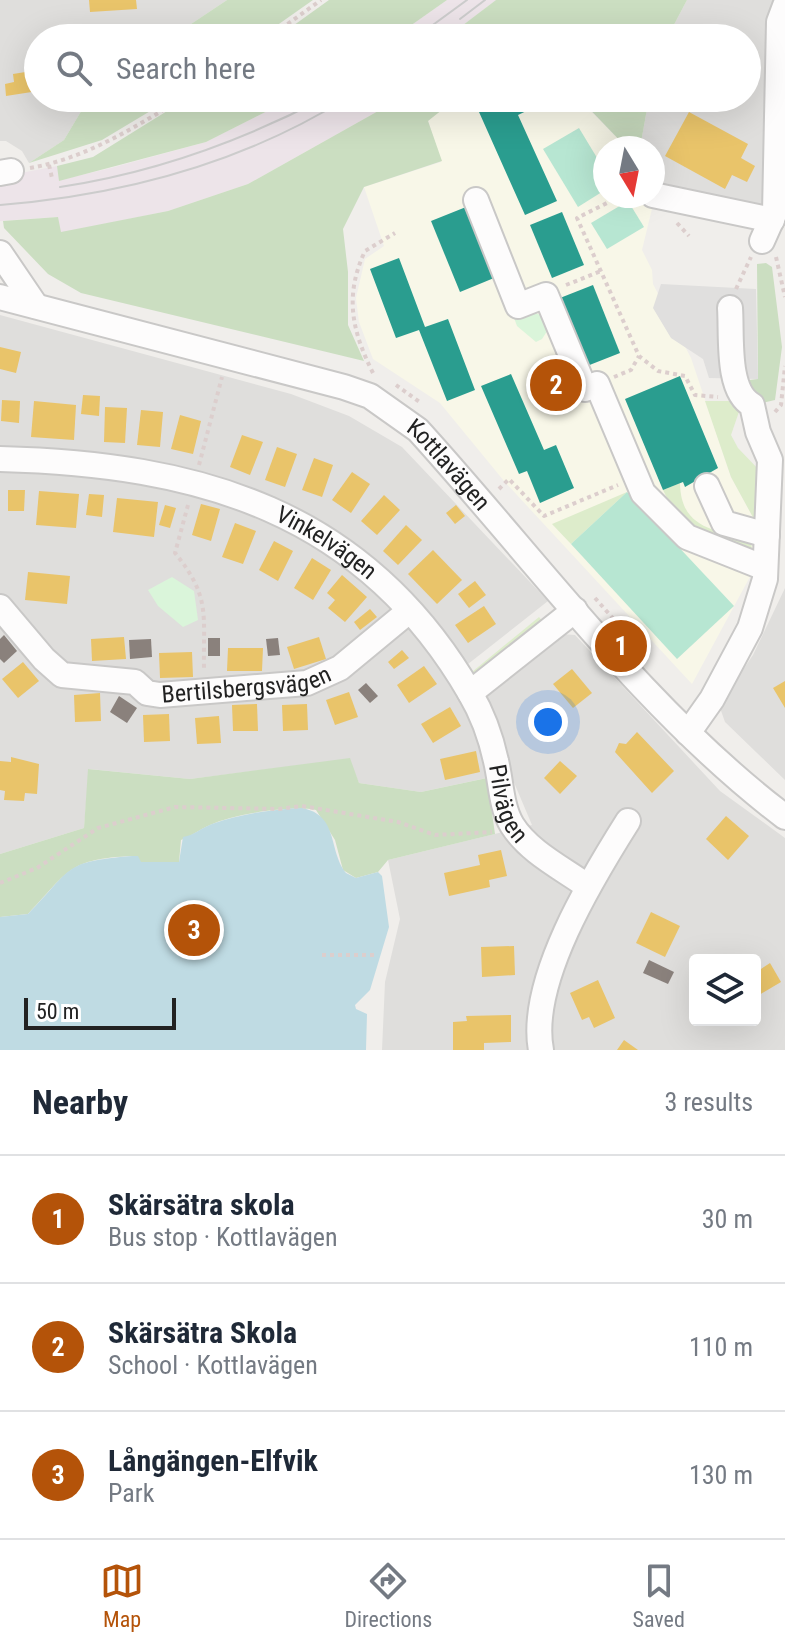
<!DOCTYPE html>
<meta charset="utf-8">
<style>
body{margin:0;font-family:"Roboto Condensed",sans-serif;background:#f6f6f7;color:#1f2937}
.controls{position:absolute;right:24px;bottom:24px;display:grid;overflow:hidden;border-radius:8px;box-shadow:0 8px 32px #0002}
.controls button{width:72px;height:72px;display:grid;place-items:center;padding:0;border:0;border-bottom:2px solid #e0e1e3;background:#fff;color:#1f2937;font:40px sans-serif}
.compass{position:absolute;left:593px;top:136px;width:72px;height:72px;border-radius:50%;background:#fff;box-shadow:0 8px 32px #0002;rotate:170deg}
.scale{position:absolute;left:24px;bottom:20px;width:152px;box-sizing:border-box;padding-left:8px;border:4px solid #222;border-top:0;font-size:22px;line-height:28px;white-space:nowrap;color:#222;-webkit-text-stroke:6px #fff;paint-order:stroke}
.you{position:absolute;left:548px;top:722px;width:28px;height:28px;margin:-20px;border:6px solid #fff;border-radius:50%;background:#1a73e8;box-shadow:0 0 0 12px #1a73e833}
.badge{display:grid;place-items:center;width:52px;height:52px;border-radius:50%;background:#b45309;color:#fff;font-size:26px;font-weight:700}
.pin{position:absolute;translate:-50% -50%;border:4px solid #fff;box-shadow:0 2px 8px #0006}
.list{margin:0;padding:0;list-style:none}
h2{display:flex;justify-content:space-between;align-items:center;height:104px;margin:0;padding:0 32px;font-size:34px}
h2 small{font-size:26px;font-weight:400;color:#747a83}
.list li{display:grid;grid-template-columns:52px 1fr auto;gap:24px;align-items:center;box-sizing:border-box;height:128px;padding:0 32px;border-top:2px solid #e0e1e3}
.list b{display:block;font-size:30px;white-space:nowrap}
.list p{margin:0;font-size:26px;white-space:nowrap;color:#747a83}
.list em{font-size:26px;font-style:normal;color:#747a83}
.icon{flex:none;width:44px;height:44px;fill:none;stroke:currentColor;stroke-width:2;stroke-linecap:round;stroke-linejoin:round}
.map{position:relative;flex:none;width:785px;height:1050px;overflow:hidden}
.search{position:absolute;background:#fff;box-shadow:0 8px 32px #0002;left:24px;right:24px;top:24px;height:88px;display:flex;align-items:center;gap:20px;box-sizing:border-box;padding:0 28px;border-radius:44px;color:#747a83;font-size:30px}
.sheet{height:488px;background:#fff}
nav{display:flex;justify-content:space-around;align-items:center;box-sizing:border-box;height:112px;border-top:2px solid #e0e1e3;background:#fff;font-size:22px;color:#747a83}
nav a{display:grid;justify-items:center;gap:4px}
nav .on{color:#b45309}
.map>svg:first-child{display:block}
.residential{fill:#dfdedc;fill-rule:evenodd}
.industrial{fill:#ede4e9}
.education{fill:#f8f7e8}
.grass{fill:#ddeccb}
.forest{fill:#cbdec1}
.park{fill:#daf5da}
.pitch{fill:#b7e6d2}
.parking{fill:#e0dfde}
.water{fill:#bfdbe3}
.homes{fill:#e9c46a}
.schools{fill:#2a9d8f}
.industry{fill:#8a817c}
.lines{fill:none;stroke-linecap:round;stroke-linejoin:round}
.minor-casing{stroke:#c9c8c7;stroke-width:28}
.path{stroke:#dccecd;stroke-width:4;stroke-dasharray:4 4;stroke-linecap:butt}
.minor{stroke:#fdfcfc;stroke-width:24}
.tram{stroke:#ccc;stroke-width:2}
.labels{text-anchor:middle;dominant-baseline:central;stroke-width:8;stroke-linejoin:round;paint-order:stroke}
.street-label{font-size:24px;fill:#222;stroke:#fff}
</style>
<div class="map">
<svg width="785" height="1050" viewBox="0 0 785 1050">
<rect width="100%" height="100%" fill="#f0eeeb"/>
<g class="residential">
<polygon points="0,0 227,0 170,38 38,38 38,98 89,98 64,140 29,163 22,151 6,141 0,141"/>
<polygon points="687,0 778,0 767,200 761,205 752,208 657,188 653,182 653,148 640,148 649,98 747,98 747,38 667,38"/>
<path d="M0,315l291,79 58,22 53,31 146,154 -99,78 41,11 71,-56 14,1 145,156 65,47v212h-403l3,-68 15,-63 -12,-59 144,-35 -22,-52 -89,19 -62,-9 -10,-24 -159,20 -101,-10 -5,59 -84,26zM695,960h60v60h-60z"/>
<polygon points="785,588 785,780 725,722 719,705 753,655"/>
</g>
<g class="industrial">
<polygon points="447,0 496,0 446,38 393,38"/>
<polygon points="293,98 386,98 380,110 248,184 168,211 60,233 57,217 0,221 0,177 57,166 60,180 111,168 206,142"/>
</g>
<polygon class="education" points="457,98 578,98 627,148 605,148 605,196 653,196 653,182 657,188 642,250 652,270 653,284 691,358 731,477 761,532 752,573 692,684 504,481 440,403 373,359 359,322 356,298 365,259 384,246 364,187 441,162 428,120"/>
<g class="grass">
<polygon points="705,401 731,401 741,406 731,435 738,448 760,471 761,518 755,521 731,477"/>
<path d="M680,483c1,47 35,45 71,60l1,7c-43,-14 -68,-16 -89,-60z"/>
<polygon points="627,492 571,544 552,524"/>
<polygon points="539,617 545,624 477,673 472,672"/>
</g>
<g class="forest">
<polygon points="227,0 313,0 259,38 170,38"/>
<polygon points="329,0 447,0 393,38 276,38"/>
<polygon points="496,0 687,0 667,38 446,38"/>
<polygon points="89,98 172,98 102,140 29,163 64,140"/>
<polygon points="188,98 293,98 206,142 59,181 57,166 93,157"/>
<polygon points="386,98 457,98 428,121 442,161 364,187 343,229 348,272 348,325 364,361 81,293 48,274 4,228 3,221 58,217 61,232 168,211 248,184 380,110"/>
<polygon points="579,98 649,98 640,148 627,148"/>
<polygon points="766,263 772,267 782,347 775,400 762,403 747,391 749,380 758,379 757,264"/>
<path d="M350,758l9,25 62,9 66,-14 8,56 -107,26 -10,12 -22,6 -13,-8 -8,-30 -19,-30c-25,-5 -82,4 -106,15 -10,4 -18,11 -29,15l-2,22h-39l-8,-6c-64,3 -63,15 -104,58l-28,3v-63l84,-26 4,-59 102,10z"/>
</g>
<g class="park">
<polygon points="527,309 540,315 546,313 551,325 542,339 536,342 517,326 513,315"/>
<polygon points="172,577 194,591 198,620 183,627 158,606 148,590"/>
</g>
<g class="pitch">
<polygon points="579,128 605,171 605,190 578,207 543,149"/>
<polygon points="628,201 644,227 607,249 591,223"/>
<polygon points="627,492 734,606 677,659 571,544"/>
</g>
<polygon class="parking" points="661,284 756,289 758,379 709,378 703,359 671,338 653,308"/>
<path class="water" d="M302,808c37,7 26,42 44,65l10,5 22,-6 4,4 7,51 -19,63 -15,15 1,4 11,5 -1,36h-366v-133l28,-3c46,-47 34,-52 104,-58h6l3,6h38l4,-25c12,-2 18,-9 29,-13 28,-10 61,-15 90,-16z"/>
<g class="homes">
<polygon points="89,0 136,0 137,9 90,12"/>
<polygon points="38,70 38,91 6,96 5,84 14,82 13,74"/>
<polygon points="689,112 748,144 741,158 755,166 747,182 732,175 725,189 665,156"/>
<polygon points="0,347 21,352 16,373 0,369"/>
<polygon points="83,395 100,396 99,416 81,414"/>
<polygon points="2,400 20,401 19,423 1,421"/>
<polygon points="34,401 76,405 74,440 31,437"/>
<polygon points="105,407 127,408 125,443 104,442"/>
<polygon points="141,410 163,412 160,447 137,445"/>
<polygon points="180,415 201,421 193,454 171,449"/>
<polygon points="242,435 263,442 250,475 230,467"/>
<polygon points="277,447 297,454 285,487 265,480"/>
<polygon points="314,458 333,465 322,497 302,490"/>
<polygon points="352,472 370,484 351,513 332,500"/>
<polygon points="8,490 25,490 24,511 8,511"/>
<polygon points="39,491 79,494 76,528 36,525"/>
<polygon points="89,494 104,495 102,517 86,515"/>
<polygon points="384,495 400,510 377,535 361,521"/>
<polygon points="117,498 158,502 154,537 113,532"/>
<polygon points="201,504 220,509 211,541 192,535"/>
<polygon points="165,505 176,508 170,528 159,525"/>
<polygon points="456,505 465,516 455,524 446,513"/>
<polygon points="235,523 256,531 243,564 222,557"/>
<polygon points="406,525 422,540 398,565 383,551"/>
<polygon points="274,541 293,551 278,581 259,570"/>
<polygon points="433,550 462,580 437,604 408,574"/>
<polygon points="312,558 331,570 313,600 294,588"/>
<polygon points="28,572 70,576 67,604 25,600"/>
<polygon points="342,575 367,597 345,622 328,608 335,600 327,593"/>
<polygon points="475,581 486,595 469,608 458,594"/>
<polygon points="484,606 496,624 468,643 455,625"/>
<polygon points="370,609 377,617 360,630 354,622"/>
<polygon points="124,637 126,659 92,661 91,639"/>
<polygon points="319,637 326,659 294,669 287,647"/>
<polygon points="228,648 263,648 262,671 227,671"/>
<polygon points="402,650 409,658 394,669 388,662"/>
<polygon points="192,652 193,677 160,678 159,653"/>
<polygon points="23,662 39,681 18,698 2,679"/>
<polygon points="424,666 437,684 409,703 397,685"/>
<polygon points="572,669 592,693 573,708 553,684"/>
<polygon points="785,681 785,708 773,688"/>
<polygon points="349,692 358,717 335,725 326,700"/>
<polygon points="100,693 101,721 75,722 74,695"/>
<polygon points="257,704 258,731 233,731 232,705"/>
<polygon points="307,704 308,730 283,731 282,705"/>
<polygon points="450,707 461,726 433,743 421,724"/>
<polygon points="169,714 170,741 144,742 143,715"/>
<polygon points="219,716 221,743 197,744 195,718"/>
<polygon points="637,732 674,771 652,793 615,752 619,743 626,744"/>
<polygon points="476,751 480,772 445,780 440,759"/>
<polygon points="11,757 39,764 37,794 25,793 24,801 4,800 5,791 0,790 0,761 11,762"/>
<polygon points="560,761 577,776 560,794 544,778"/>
<polygon points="726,816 749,836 728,860 706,839"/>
<polygon points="501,850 507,876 489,880 490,887 449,896 444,873 480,865 478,855"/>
<polygon points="651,912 680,926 665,957 636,943"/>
<polygon points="514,946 515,975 482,977 481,947"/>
<polygon points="770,963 781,982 759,995 755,988 755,973"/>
<polygon points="598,980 615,1018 594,1028 589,1017 582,1020 570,993"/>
<polygon points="511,1015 511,1042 484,1043 484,1050 453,1050 453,1022 467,1021 466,1016"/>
<polygon points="624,1040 638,1050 617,1050"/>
</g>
<g class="schools">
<polygon points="487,98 536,98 539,105 518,115 557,201 525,215 475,103"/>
<polygon points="466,207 494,278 460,292 431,221"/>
<polygon points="562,212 584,265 552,278 530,225"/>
<polygon points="399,258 425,327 448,319 475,390 447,401 419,330 396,338 370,269"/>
<polygon points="593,285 620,353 587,366 560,298"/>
<polygon points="511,374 544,450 556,445 574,488 540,503 527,471 519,474 481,386"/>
<polygon points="680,376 718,468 685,487 683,482 663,490 625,399"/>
</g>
<g class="industry">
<polygon points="4,635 17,651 4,663 0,659 0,639"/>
<rect x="208" y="638" width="12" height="18"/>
<polygon points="278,638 280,655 268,656 266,639"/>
<polygon points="151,639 152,657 130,659 129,640"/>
<polygon points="366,683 378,696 370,703 358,690"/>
<polygon points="119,696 137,708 127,723 110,712"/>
<polygon points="649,960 674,972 668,984 643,973"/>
</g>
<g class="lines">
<g class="minor-casing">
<g id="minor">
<polyline points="0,173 11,171"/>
<polyline points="653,195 772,220"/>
<polyline points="476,200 518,306 546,295 585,389 597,384 643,493 687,537 765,568"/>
<polyline points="762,241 775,212 779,22 785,6"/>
<polyline points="0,253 36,306"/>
<path id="s1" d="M0,297l344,90 26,9 48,34c119,131 226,280 367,387"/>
<path id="s2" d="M0,459c198,5 364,51 470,234 12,20 21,45 26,68 5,20 5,46 16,64 17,27 50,43 75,61"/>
<polyline points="707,486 724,523 767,535"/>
<path id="s3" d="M0,607l44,52 18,16 73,7 12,11 13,2 147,-12 33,-15 69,-57"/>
<polyline points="470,693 575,610"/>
<path d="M688,733l24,-34 38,-71 15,-49 5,-119 -12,-28 -6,-27c-26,-14 -20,-70 -22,-97"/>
<path d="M541,1050c-13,-68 51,-172 87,-229"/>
</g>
</g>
<g class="path">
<polyline points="268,38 321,0"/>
<polyline points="49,165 52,178"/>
<path d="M30,168c57,-10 105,-41 153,-70"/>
<polyline points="621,196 577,218 639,356 658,371 685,376 695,395 718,397"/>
<polyline points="677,223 689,236"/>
<polyline points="776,257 785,297"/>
<polyline points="566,285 601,271"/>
<polyline points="736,289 751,257"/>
<path d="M373,373c-21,-42 -29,-77 -8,-122l30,-18"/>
<polyline points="614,377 631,370 639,356"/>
<polyline points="396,385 421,403"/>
<polyline points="775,412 781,405 785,366"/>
<polyline points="199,465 222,377"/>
<polyline points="499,489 509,479 544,516 618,485"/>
<path d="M188,505l-13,48c36,44 28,62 29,116"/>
<polyline points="595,598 618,624"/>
<polyline points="0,883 37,868 98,828 175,807 279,809 302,806 398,822 435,835 492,832"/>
<polyline points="322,955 378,955"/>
</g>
<use href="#minor" class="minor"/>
<g class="tram">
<polyline points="460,19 485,0"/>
<polyline points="415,38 467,0"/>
<path d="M60,187c93,-14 180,-45 264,-89"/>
<path d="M0,205c123,-10 241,-41 347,-107"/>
</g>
</g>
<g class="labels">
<g class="street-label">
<text stroke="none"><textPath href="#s1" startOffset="488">Kottlavägen</textPath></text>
<text stroke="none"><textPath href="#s2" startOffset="342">Vinkelvägen</textPath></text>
<text stroke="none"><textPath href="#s3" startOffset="282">Bertilsbergsvägen</textPath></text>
<text stroke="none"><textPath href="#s2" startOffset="670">Pilvägen</textPath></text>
</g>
</g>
</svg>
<div class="controls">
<button><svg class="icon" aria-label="layers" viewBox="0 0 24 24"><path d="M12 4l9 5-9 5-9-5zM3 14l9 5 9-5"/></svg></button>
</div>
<svg class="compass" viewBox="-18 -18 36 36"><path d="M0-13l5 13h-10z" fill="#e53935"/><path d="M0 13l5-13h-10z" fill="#747a83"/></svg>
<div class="scale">50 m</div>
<div class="you"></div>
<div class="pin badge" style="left:621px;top:646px">1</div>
<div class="pin badge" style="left:556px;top:385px">2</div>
<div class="pin badge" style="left:194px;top:930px">3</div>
<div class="search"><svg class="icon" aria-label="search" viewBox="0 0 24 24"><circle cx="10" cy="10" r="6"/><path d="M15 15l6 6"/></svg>Search here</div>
</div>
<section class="sheet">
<h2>Nearby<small>3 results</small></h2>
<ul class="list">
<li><span class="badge">1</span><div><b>Skärsätra skola</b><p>Bus stop · Kottlavägen</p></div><em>30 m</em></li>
<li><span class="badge">2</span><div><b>Skärsätra Skola</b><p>School · Kottlavägen</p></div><em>110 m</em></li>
<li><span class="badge">3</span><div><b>Långängen-Elfvik</b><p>Park</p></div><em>130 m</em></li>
</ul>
</section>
<nav>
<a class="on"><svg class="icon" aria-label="map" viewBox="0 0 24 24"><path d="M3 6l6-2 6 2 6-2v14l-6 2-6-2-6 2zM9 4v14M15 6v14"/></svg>Map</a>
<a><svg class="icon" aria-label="directions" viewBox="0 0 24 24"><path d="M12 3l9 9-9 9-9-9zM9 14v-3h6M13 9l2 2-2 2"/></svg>Directions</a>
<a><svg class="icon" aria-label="saved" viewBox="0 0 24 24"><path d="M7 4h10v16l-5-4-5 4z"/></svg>Saved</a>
</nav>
